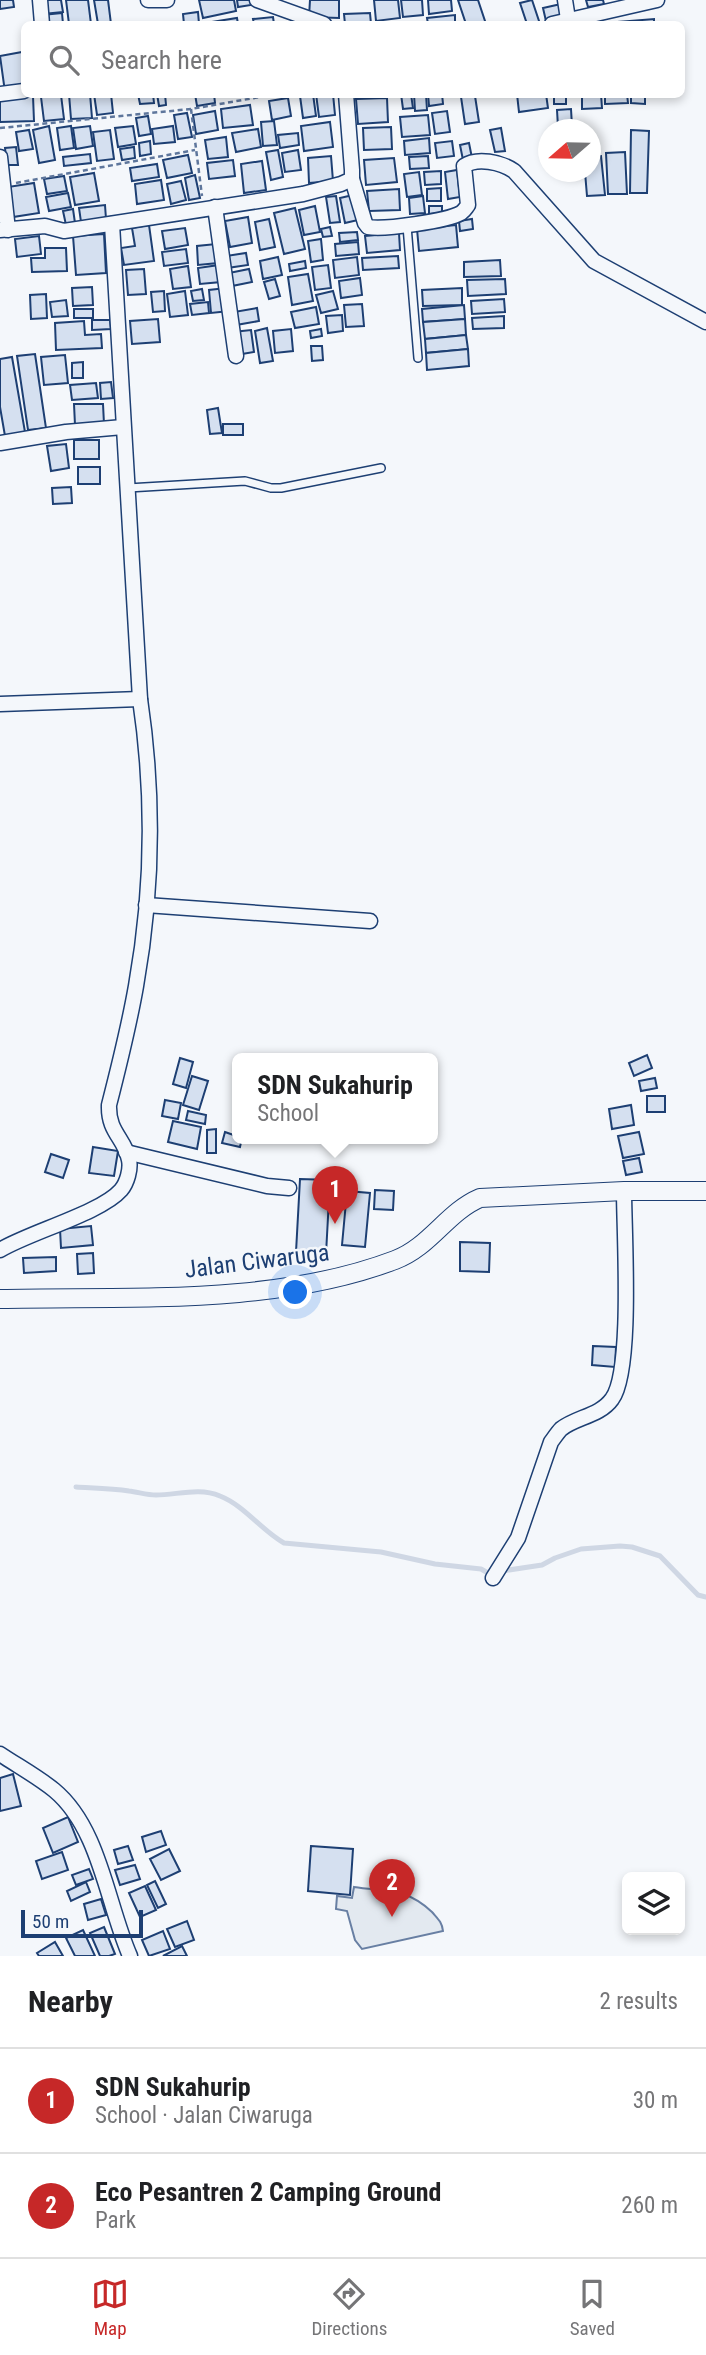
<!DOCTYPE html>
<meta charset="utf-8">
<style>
body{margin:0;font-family:"Roboto Condensed",sans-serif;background:#f2f2f2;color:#202124}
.controls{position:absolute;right:21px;bottom:21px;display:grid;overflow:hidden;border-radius:10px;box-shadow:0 4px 10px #0003}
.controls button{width:63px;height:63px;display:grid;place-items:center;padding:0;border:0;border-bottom:2px solid #e0e0e0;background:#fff;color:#202124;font:35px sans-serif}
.compass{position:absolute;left:538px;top:119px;width:63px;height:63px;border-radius:50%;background:#fff;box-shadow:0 4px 10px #0003;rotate:250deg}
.scale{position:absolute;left:21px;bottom:18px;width:122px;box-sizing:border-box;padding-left:7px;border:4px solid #1d3f73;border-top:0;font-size:19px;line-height:24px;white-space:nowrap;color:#1d3f73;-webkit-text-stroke:5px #f4f7fb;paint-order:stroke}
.you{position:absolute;left:296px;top:1293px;width:24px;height:24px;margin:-18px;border:5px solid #fff;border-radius:50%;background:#1a73e8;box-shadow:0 0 0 10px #1a73e833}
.badge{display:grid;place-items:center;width:46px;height:46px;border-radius:50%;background:#c62828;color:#fff;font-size:23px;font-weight:700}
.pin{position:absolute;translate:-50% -58px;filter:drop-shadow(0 2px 4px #0008)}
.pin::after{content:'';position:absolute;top:37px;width:24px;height:21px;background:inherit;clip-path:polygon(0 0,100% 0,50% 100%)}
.popup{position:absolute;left:232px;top:1053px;width:206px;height:91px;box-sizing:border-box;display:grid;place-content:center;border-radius:10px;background:#fff;filter:drop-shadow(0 2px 5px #0005);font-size:23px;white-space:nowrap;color:#757577}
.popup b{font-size:26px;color:#202124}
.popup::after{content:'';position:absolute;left:50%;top:100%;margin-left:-14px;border:14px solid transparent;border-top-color:#fff}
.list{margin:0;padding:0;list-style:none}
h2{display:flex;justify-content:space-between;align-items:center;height:91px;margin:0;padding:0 28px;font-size:30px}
h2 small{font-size:23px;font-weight:400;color:#757577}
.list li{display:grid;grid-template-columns:46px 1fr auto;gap:21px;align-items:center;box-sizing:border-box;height:105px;padding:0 28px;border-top:2px solid #e0e0e0}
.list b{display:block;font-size:26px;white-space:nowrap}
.list p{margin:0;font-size:23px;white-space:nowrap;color:#757577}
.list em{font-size:23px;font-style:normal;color:#757577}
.icon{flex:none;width:38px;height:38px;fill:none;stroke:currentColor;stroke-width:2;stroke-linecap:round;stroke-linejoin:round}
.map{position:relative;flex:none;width:706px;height:1956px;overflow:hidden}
.search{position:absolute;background:#fff;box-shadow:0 4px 10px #0003;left:21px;right:21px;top:21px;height:77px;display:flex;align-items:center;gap:18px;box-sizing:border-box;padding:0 24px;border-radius:10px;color:#757577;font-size:26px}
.sheet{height:301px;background:#fff}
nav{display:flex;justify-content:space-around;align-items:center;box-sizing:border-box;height:98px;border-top:2px solid #e0e0e0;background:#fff;font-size:19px;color:#757577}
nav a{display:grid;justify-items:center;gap:4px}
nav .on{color:#c62828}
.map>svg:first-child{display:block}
.green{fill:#e3e9f0;stroke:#687fa3;stroke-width:2}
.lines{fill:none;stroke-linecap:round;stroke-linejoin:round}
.stream{stroke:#cfd7e4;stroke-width:5}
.building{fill:#d5e0f0;stroke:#1d3f73;stroke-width:2}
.service-casing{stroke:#1d3f73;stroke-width:10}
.minor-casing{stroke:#1d3f73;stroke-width:17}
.tertiary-casing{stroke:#1d3f73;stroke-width:20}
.path{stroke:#5e769c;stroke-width:2.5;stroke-dasharray:5 3.5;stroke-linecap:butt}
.service{stroke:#f4f7fb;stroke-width:7}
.minor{stroke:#f4f7fb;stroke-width:14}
.tertiary{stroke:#f4f7fb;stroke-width:18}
.labels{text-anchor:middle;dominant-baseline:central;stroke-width:5;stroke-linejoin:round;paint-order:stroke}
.street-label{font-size:24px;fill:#1d3f73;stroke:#f4f7fb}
</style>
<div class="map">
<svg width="706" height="1956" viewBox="0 0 706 1956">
<rect width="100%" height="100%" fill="#f4f7fb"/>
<path class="green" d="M354,1887c32,5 52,0 78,25 6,7 10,10 11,19l-81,18 -7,-9 -8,-29 -11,-2 1,-13 15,2z"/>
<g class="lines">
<g class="stream">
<path d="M76,1487c17,1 36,1 53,4 9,1 18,4 27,4 21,0 43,-8 64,1 25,10 41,34 64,47l97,9 54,12 46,5 7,4 4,-1"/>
<polyline points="502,1571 542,1565 555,1558 581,1549 620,1546 632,1547 660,1556 698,1595 706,1597"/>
</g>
</g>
<g class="building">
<polygon points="0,0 13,0 14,7 0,9"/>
<polygon points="41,0 61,0 63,12 43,14"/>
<polygon points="66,0 88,0 91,24 69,24"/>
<polygon points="94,0 108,0 111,24 98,24"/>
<polygon points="199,0 234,0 236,11 203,18"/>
<polygon points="237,0 251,0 251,5 238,7"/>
<polygon points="310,0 339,0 339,18 309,17"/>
<polygon points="374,0 398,0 400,18 376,21"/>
<polygon points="401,0 422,0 423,15 403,17"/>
<polygon points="428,0 451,0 452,11 429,14"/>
<polygon points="458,0 478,0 486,24 466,24"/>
<polygon points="532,0 540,24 527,24 520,3"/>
<polygon points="586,0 603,0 604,4 588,7"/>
<polygon points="561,4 564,17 546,21 543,8"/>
<polygon points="198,12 199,24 184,24 183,14"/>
<polygon points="62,13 63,24 43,24 42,15"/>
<polygon points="370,13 371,24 345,24 344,14"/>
<polygon points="455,15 455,24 428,24 427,18"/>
<polygon points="273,17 274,24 254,24 253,19"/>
<polygon points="237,18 238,24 205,24 205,23"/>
<polygon points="654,19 654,24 618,24 618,22"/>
<polygon points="22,52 24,88 5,92 0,56"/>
<polygon points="69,94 90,94 92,118 71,119"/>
<polygon points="94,94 111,94 113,113 97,115"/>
<polygon points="138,94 153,94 154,103 140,104"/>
<polygon points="157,94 165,94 166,105 159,106"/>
<polygon points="195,94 214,94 215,103 197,106"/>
<polygon points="313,94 316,116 303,118 300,96"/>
<polygon points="316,94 333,94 335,115 319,117"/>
<polygon points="401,94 411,94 413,108 403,109"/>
<polygon points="414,94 426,94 427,110 415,111"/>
<polygon points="428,94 442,94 443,104 429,106"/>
<polygon points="517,94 546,94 548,108 519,112"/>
<rect x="554" y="94" width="12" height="10"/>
<polygon points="582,94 601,94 602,108 582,109"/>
<polygon points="605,94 627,94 628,103 605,104"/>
<polygon points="631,94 645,94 645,104 631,103"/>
<polygon points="61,95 64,119 44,121 41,97"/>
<polygon points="33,96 34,121 0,122 0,98"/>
<polygon points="475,96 479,122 465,124 461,97"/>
<polygon points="288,98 291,116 272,120 269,101"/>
<polygon points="387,98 388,122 358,124 356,99"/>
<polygon points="250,105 253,125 223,128 221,109"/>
<polygon points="571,109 572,126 558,127 557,110"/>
<polygon points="215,111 218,130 196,134 193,115"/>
<polygon points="447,111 450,132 435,134 432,113"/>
<polygon points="187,113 192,137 178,139 174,115"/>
<polygon points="428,115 430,135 402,137 400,117"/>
<polygon points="148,116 151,134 139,136 136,118"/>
<polygon points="274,121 277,145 263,146 261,122"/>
<polygon points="330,122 333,147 304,151 301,126"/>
<polygon points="49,126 55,160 39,163 33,130"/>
<polygon points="71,126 74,148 60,150 57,128"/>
<polygon points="90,126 93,146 76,149 73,128"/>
<polygon points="133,126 136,144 118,147 115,128"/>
<polygon points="173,126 175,142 154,144 152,129"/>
<polygon points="391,127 392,149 364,150 363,128"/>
<polygon points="501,128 505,151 495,152 490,130"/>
<polygon points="258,129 261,147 236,152 232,133"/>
<polygon points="29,130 33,149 19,151 16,132"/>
<polygon points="110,130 114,159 97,161 93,132"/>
<polygon points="631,130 649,131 647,193 630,193"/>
<polygon points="298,133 299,145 280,148 278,135"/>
<polygon points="226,137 228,157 208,159 205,140"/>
<polygon points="429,138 430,153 405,155 404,141"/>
<polygon points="150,141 151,154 140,156 139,143"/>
<polygon points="452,141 454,156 437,158 435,143"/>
<polygon points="469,143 472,158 463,160 460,145"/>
<polygon points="16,147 18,165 7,165 5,148"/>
<polygon points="134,147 135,158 122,160 120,149"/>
<polygon points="278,150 283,177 271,180 266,152"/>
<polygon points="298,150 301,170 285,172 282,153"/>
<polygon points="625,152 627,194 608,194 606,153"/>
<polygon points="90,154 91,163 64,166 63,157"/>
<polygon points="188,155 192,173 167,178 163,160"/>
<polygon points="331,156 333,181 309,183 308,158"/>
<polygon points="428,156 429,168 410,169 409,157"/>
<polygon points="601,156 605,195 587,196 585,172 590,172 590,157"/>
<polygon points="394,158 397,182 366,185 364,160"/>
<polygon points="233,160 235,176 209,179 207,163"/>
<polygon points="262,161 266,190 244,193 241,164"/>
<polygon points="157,164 159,177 132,181 130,168"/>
<polygon points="457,170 460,197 448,199 445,172"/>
<polygon points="441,171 441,184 425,185 424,172"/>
<polygon points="419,172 422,195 407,197 404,174"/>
<polygon points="569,172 580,172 581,178 569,179"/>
<polygon points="94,173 99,201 75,205 70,177"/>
<polygon points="195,175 200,198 189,200 185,178"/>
<polygon points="64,176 67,191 47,194 44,179"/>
<polygon points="161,180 164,200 137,204 135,184"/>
<polygon points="181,181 186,200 171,204 167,184"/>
<polygon points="34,183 39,213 13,217 8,187"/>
<polygon points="441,188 441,201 427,201 427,189"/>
<polygon points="399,189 400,210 369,211 367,191"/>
<polygon points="68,193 71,207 49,211 46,197"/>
<polygon points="353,195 358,220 345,223 340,198"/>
<polygon points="336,196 340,222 330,223 326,197"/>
<polygon points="423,196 425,213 410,214 409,198"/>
<polygon points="105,205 106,219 81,222 79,208"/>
<polygon points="315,206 320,232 304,235 299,210"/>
<polygon points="429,206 442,206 442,213 429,214"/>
<polygon points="295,208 305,249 284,254 274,213"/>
<polygon points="73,209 75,223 66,225 63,211"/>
<polygon points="248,217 252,243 230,247 225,221"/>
<polygon points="269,219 275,247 260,250 255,222"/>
<polygon points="472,219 473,229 460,231 459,221"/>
<polygon points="149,225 154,261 124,265 121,248 135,246 132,228"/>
<polygon points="456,225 458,247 419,251 417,229"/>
<polygon points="330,227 332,236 323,237 321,229"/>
<polygon points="185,228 188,245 165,249 162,231"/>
<polygon points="357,232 358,240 340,242 339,233"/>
<polygon points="399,233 400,250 367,253 365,236"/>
<polygon points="104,234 106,273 76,275 73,236"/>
<polygon points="39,236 41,254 17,257 15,239"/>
<polygon points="321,239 323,260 311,262 308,241"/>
<polygon points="358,242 359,254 336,256 335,244"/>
<polygon points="216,244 218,263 198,265 197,246"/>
<polygon points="45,248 66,248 67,271 32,272 31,258 45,258"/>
<polygon points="186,249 188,263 164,266 162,252"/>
<polygon points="246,253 248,265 227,268 226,256"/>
<polygon points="398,256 399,268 363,270 362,258"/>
<polygon points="278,257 282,275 263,279 260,261"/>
<polygon points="357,257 359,275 335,278 333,260"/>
<polygon points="500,260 501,276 464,277 464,262"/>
<polygon points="305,261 306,268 290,271 289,264"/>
<polygon points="219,265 221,282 200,284 198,268"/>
<polygon points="328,265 331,288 315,290 312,267"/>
<polygon points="188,266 191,287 173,289 170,269"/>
<polygon points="144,269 146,294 128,295 126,270"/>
<polygon points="249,269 252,282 232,286 229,273"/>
<polygon points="308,274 313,301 292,305 288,277"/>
<polygon points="360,278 362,295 341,298 339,281"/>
<polygon points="275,279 280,296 269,299 264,282"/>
<polygon points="505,279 506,294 468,296 467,280"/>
<polygon points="92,287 93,305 73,306 72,288"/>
<polygon points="226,288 229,311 211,313 209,290"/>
<polygon points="462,288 462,305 423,306 422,290"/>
<polygon points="202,289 204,300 193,301 191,291"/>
<polygon points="164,291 165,311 153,312 151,292"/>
<polygon points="185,291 188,315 170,317 167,294"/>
<polygon points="333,291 338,309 321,313 316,295"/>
<polygon points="46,294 47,318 31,319 30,295"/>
<polygon points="504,299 505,312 472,314 471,301"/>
<polygon points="66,300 68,316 52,317 50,302"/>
<polygon points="208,302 209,313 192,315 190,304"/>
<polygon points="362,304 364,326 346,327 344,305"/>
<polygon points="464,305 465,319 423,322 422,309"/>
<polygon points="316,307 319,324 295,328 291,312"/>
<polygon points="257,308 259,321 236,325 234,312"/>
<rect x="74" y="309" width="19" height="9"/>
<polygon points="342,315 343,331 328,333 326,316"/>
<polygon points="504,316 504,328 473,329 472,318"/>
<polygon points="158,319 160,342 132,344 130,321"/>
<polygon points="465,319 466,335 425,339 423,322"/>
<polygon points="92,320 110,320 111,329 92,330"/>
<polygon points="84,321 85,335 101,334 102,348 56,350 55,323"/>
<polygon points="267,328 273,361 260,363 255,331"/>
<polygon points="291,329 293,351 275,353 273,331"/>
<polygon points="321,329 322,336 311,338 310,331"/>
<polygon points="251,330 254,352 236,355 233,332"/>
<polygon points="466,335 468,349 426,353 425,339"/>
<polygon points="311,346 322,346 323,360 312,361"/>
<polygon points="468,349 469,366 427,370 426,353"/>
<polygon points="35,354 46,428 28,430 17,356"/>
<polygon points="65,355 68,383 44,385 41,357"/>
<polygon points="12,357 25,432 5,436 0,407 0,359"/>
<polygon points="83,362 83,378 72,378 72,363"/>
<polygon points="111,382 113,398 101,399 100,383"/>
<polygon points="96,383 98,398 72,400 70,385"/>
<polygon points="74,404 103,404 104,424 75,425"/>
<polygon points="218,408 222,433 210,434 207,410"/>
<rect x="223" y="424" width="20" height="11"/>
<rect x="74" y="440" width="25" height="19"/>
<polygon points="66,444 69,468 51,471 47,446"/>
<rect x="78" y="467" width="22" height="17"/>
<polygon points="71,487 72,503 53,504 52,488"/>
<polygon points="647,1055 652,1068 634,1076 629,1063"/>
<polygon points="180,1058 193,1062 186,1088 173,1084"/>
<polygon points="192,1076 208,1081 199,1110 183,1105"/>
<polygon points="655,1078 657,1088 641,1091 639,1081"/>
<rect x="647" y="1096" width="18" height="16"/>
<polygon points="165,1100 181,1103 178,1119 162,1116"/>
<polygon points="631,1105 634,1125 612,1129 609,1109"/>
<polygon points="188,1111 206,1115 205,1124 186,1120"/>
<polygon points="173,1121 201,1127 197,1149 168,1142"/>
<polygon points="216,1129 216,1153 207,1153 207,1130"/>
<polygon points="225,1132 242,1138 240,1147 222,1143"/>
<polygon points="639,1132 644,1154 623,1158 618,1136"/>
<polygon points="93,1147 118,1151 114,1176 89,1173"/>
<polygon points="51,1154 69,1160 63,1178 45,1172"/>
<polygon points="639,1158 642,1172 626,1175 623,1161"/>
<polygon points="300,1179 330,1180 326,1254 296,1252"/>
<polygon points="375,1190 394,1191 393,1210 374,1209"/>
<polygon points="347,1191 370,1193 365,1247 342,1245"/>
<polygon points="91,1226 93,1245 61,1248 60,1229"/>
<polygon points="460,1242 490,1243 489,1272 460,1271"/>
<polygon points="93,1253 94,1273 78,1274 77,1254"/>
<polygon points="56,1257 56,1271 24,1273 23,1258"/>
<polygon points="593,1346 616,1347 615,1367 592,1365"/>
<polygon points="13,1774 21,1806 0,1811 0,1778"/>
<polygon points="68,1817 78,1842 53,1853 43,1828"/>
<polygon points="161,1831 166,1845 146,1852 142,1837"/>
<polygon points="128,1846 133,1860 118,1864 114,1850"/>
<polygon points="311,1846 353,1849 350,1895 308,1891"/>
<polygon points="169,1849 180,1871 161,1880 150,1859"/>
<polygon points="62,1852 68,1870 42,1879 36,1861"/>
<polygon points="135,1865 140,1879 120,1885 115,1870"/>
<polygon points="89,1869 93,1879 76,1885 72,1875"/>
<polygon points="155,1881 166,1904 158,1908 147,1885"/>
<polygon points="86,1882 90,1892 71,1901 67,1891"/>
<polygon points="145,1886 156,1910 140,1917 129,1893"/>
<polygon points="101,1899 106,1915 88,1920 84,1904"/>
<polygon points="187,1921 194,1940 175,1947 167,1929"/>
<polygon points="104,1927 115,1954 109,1956 100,1956 90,1933"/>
<polygon points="83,1930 95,1956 75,1956 66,1938"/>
<polygon points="163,1931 170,1949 149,1956 142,1940"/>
<polygon points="55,1942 63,1956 39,1956 37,1953"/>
<polygon points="182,1946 187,1956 163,1956"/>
</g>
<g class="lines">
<g class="service-casing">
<g id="service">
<polyline points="407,226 418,358"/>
<polyline points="128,488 245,481 271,488 281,488 381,468"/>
</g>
</g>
<g class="minor-casing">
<g id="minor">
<polyline points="40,0 42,24"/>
<polyline points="148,0 167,0"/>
<polyline points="257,0 324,24"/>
<polyline points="565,0 568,19"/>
<polyline points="552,24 657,0"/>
<polyline points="0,94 24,91"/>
<polyline points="0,157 8,230"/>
<path d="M352,179l13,44 3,4c16,3 79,-6 93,-14 4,-3 4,-4 7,-8l-4,-39c13,-9 37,-4 50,5l80,90 112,61"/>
<polyline points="215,207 236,356"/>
<polyline points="0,230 45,226 64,231 303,194 341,184 352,179 352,170 346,94"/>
<polyline points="0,443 66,432 123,427"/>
<polyline points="0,704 140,699"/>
<polyline points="146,905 370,921"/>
<polyline points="126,1152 267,1186 289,1188"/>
<path d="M0,1250c30,-18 101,-37 121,-60 6,-7 10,-21 8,-30 -4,-22 -21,-27 -20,-55 10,-39 20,-79 27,-119 17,-95 18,-193 4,-287l-28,-475"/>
<path d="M493,1578l25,-40 33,-96c3,-4 7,-10 10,-13 15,-12 39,-13 51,-30 21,-28 12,-167 12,-208"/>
<path d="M0,1754c18,12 38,23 54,36 46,38 53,114 76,166"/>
</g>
</g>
<g class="tertiary-casing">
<path id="tertiary" d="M0,1299c129,-3 274,7 395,-39 35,-13 52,-48 85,-62l144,-7h82"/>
</g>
<g class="path">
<polyline points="191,109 202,196"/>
<polyline points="0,128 191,109 277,94"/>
<polyline points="16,183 195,150"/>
</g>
<use href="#service" class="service"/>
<use href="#minor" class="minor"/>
<use href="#tertiary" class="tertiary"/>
</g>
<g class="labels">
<g class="street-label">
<text transform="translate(257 1261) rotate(-7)">Jalan Ciwaruga</text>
</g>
</g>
</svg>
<div class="controls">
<button><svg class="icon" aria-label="layers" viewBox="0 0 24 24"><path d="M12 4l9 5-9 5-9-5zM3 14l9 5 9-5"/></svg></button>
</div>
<svg class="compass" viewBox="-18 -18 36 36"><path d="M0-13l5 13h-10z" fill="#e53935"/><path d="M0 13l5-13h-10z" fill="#757577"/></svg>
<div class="scale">50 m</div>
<div class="you"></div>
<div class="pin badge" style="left:335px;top:1224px">1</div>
<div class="popup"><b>SDN Sukahurip</b>School</div>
<div class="pin badge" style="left:392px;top:1917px">2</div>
<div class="search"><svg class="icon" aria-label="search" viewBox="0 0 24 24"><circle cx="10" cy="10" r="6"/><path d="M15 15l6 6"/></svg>Search here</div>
</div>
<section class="sheet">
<h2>Nearby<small>2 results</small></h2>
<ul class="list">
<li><span class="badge">1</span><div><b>SDN Sukahurip</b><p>School · Jalan Ciwaruga</p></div><em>30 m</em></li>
<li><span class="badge">2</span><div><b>Eco Pesantren 2 Camping Ground</b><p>Park</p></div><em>260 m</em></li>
</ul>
</section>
<nav>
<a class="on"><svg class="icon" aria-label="map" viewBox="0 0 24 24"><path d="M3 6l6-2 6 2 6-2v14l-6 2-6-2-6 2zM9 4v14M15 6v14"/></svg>Map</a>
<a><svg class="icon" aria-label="directions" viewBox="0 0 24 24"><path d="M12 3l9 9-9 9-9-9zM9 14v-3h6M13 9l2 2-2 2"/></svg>Directions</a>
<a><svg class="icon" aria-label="saved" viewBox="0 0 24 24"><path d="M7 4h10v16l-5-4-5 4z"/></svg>Saved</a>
</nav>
